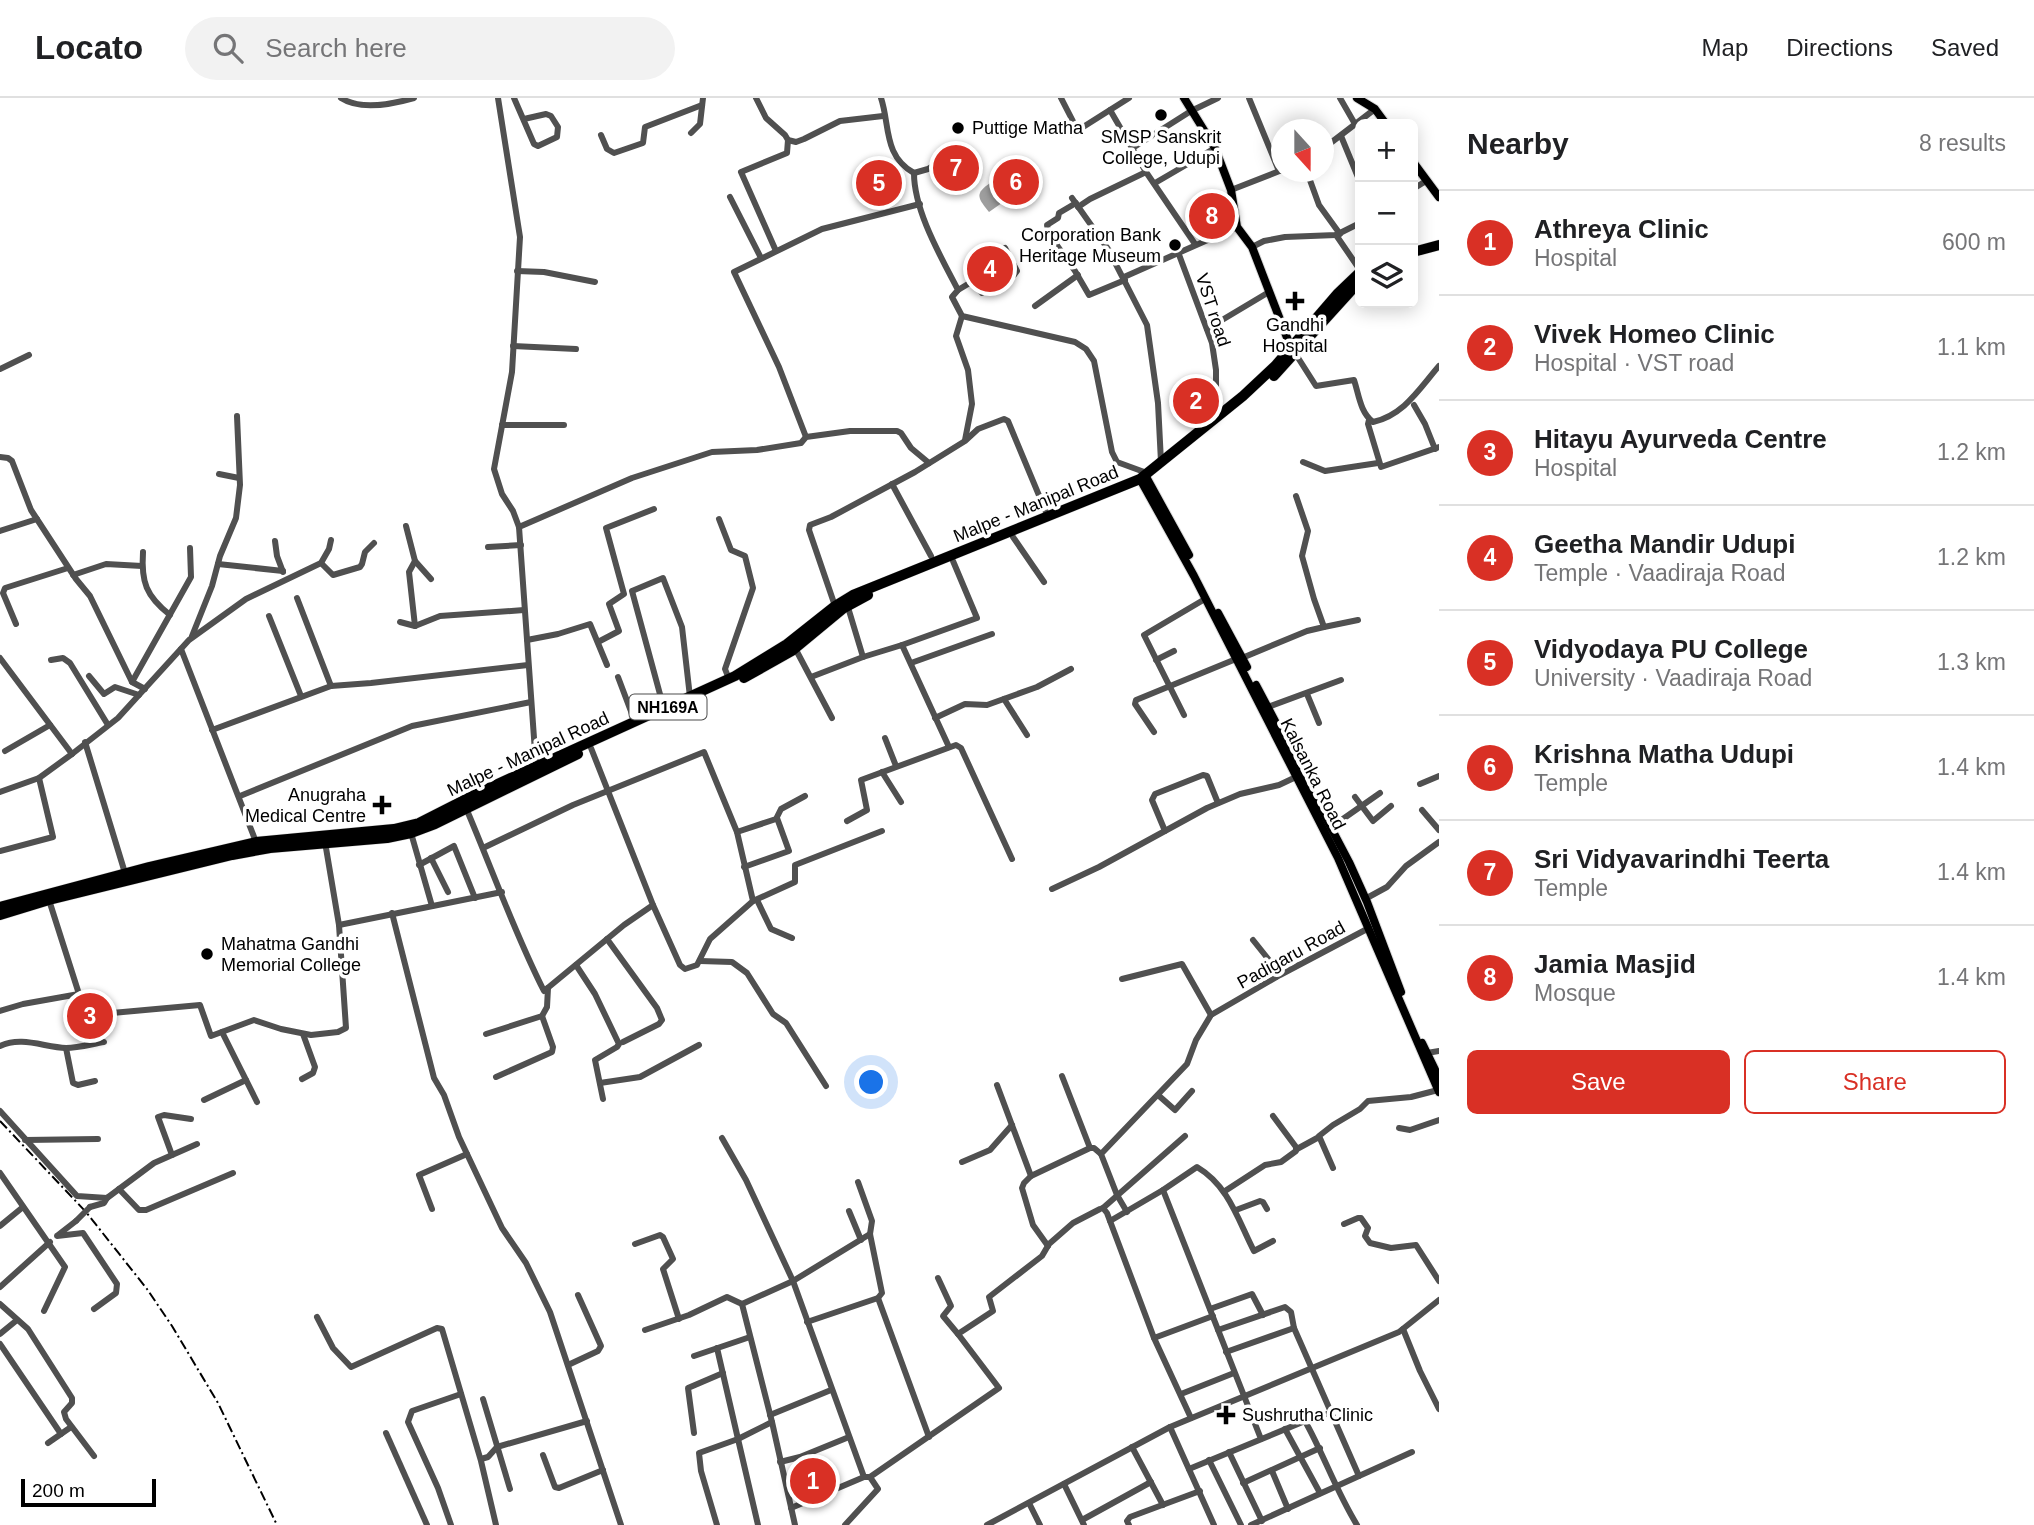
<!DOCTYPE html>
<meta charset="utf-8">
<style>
body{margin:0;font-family:Helvetica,sans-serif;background:#f2f2f2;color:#202124}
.controls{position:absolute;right:21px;top:21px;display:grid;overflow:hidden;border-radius:10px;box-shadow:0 4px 18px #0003}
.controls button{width:63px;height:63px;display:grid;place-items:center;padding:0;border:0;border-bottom:2px solid #e0e0e0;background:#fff;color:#202124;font:35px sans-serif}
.compass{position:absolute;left:1271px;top:21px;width:63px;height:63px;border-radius:50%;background:#fff;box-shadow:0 4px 18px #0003;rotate:159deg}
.scale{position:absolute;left:21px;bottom:18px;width:135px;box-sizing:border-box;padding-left:7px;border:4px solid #000;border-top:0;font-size:19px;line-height:24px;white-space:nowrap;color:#000;-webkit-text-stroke:5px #fff;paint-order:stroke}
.you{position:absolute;left:872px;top:985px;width:24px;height:24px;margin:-18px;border:5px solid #fff;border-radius:50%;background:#1a73e8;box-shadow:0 0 0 10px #1a73e833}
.badge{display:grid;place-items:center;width:46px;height:46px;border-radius:50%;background:#d93025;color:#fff;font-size:23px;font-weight:700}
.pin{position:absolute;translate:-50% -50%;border:4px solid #fff;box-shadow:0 2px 7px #0006}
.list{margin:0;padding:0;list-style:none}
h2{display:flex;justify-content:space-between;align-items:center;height:91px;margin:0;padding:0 28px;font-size:30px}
h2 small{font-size:23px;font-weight:400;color:#757577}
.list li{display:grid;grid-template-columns:46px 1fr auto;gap:21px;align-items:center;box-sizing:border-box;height:105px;padding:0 28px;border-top:2px solid #e0e0e0}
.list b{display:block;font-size:26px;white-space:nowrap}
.list p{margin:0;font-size:23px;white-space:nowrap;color:#757577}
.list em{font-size:23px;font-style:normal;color:#757577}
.actions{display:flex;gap:14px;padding:21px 28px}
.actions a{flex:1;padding:16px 0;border:2px solid #d93025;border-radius:10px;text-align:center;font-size:24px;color:#d93025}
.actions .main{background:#d93025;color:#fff}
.icon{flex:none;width:38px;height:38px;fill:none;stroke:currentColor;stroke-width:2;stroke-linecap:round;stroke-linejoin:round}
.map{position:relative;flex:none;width:1439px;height:1427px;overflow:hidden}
header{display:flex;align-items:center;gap:42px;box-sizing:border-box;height:98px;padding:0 35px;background:#fff;border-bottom:2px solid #e0e0e0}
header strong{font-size:33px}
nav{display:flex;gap:38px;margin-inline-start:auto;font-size:24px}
.search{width:490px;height:63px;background:#f2f2f2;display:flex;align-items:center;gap:18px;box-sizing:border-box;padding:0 24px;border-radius:38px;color:#757577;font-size:26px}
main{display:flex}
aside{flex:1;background:#fff}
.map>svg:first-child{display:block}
.water{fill:#9e9e9e}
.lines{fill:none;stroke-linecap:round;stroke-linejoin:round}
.major-casing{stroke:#dbdbdb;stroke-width:10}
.highway-casing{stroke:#dbdbdb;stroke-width:11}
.minor{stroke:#505050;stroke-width:6}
.major{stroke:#000;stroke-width:8}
.highway{stroke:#000;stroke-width:10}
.rail{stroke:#000;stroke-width:2;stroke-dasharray:10 3.5 2 3.5;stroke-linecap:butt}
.minor-bridge{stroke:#505050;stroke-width:6}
.poi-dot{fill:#000;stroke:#fff;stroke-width:2.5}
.labels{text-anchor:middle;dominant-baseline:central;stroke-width:7;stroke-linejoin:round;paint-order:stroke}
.shield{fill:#fff;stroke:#4c4c4c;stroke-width:2}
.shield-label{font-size:16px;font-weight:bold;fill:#000}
.poi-label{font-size:18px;fill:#000;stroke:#fff;text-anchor:start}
.street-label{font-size:18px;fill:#000;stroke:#fff}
</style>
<header>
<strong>Locato</strong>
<div class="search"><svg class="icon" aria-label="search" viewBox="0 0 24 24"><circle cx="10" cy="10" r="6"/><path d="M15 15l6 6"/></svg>Search here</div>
<nav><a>Map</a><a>Directions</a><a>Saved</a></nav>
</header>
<main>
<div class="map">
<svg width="1439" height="1427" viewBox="0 0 1439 1427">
<rect width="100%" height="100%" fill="#fff"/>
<path class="water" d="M994,82h4l11,18 -20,14c-14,-17 -13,-19 5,-32z"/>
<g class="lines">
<g class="major-casing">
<g id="major">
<polyline points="1184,0 1215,50 1231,92 1237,129 1252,149 1291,250"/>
<polyline points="1357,0 1375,11 1386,26"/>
<polyline points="1413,64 1439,99"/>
<polyline points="1145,377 1189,457"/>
<polyline points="1140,381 1194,478 1338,760 1439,994"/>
<polyline points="1218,515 1247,569"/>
<polyline points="1256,587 1349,764 1367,804 1401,894"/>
<polyline points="1422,945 1439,980"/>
</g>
</g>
<g class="highway-casing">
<g id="highway">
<polyline points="1413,154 1439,147"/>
<polyline points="1274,278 1360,183"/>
<polyline points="744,580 792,553 844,510 868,497"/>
<polyline points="0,809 149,769 256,744 394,731 419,725 480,694 735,578 787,546 835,508 853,497 1140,381 1243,298 1275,268 1338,195 1360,174"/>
<polyline points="0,817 49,802 232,757 270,750 387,740 411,735 435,726 578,656"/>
</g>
</g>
<g class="minor">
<path d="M341,0c20,13 52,6 73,0"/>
<polyline points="498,0 520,139 512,274 494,371 502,396 513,413 519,429 536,668"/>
<polyline points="514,0 534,46 538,48 557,39 558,29 551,18 546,16 524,21"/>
<polyline points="756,0 766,20 785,37 788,42 796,44 804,41 840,23 883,18"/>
<path d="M881,0c9,26 2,58 33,75"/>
<polyline points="1061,0 1078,33"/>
<polyline points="1249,0 1279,73"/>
<polyline points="1340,0 1355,26"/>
<polyline points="1110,12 1146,74 1195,146"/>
<polyline points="691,35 700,26 703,0"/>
<polyline points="1072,36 1129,0"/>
<polyline points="601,37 607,51 614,55 643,45 645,29 702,7"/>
<polyline points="1341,38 1360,84"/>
<polyline points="1324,50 1375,11"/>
<polyline points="1131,51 1191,13 1218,0"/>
<polyline points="1307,74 1319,107 1340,136"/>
<path d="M914,75c0,38 27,84 44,117l-6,7 10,19 113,26 11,7 8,12 18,91 5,10 30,11"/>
<polyline points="914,75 928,71 942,62"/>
<polyline points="1155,85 1215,50"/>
<polyline points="1413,91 1426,83"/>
<polyline points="1231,92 1282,72"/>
<polyline points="730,99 761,160"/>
<polyline points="1072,100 1108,151 1147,227 1158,305 1161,364"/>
<polyline points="1078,109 1090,101 1146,74"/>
<polyline points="1049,136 1047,127 1058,120 1059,115 1076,105"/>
<polyline points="1336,137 1360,172"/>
<polyline points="1045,138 1049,136 1075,173 1089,197 1125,182"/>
<polyline points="1252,149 1264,143 1285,139 1336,137 1360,125"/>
<polyline points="776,153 741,74 787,55 788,42"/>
<polyline points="1178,154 1212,245 1216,272 1216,321"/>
<polyline points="517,173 544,174 595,184"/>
<polyline points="1124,179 1237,129"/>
<polyline points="958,192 973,183 982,195 1014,177 1017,173 1005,150 969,173 973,183"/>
<polyline points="1035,208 1078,177"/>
<polyline points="962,218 956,238 968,272 972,306 965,342"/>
<polyline points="1207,231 1269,194"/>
<polyline points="513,248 576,251"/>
<path d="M1295,255l21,33 38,-6c5,15 6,32 19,42 31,-7 46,-33 66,-56"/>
<polyline points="0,271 29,257"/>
<polyline points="1414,307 1425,326 1435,351"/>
<polyline points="1369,322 1368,326 1381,369 1439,349"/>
<polyline points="502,327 564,327"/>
<polyline points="806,339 779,269 734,174 822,131 920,106"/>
<polyline points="0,359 8,360 12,363 31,412 76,481 90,498 132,584 145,591"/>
<polyline points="1303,364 1325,373 1378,365"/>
<polyline points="219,376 239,380"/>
<polyline points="892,386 931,458"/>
<polyline points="719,421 731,452 745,458 753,490 725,571 729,581"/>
<polyline points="406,428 415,463 409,474 415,528"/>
<polyline points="519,429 632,380 712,354 757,352 801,345 806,339 850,333 897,333 901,335 911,350 929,365"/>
<polyline points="0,433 37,421"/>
<polyline points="1013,439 1044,484"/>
<polyline points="275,443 277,458 283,474"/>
<polyline points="488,449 521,447"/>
<path d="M143,454c-2,30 3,44 27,63"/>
<polyline points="415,463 431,481"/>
<polyline points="321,465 333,477 360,469 362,466 365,454 374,445"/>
<polyline points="218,466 283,473"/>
<polyline points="73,477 106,466 142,468"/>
<polyline points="297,500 331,588"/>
<polyline points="847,506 863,559 902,547 949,649"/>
<polyline points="835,508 809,432 810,427 831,419 915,374 965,343 978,331 1004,321 1008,323 1048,419"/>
<polyline points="269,518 301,598"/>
<polyline points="400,524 415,528 440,518 524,512"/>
<polyline points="16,526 3,495 5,490 68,470"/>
<polyline points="1324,529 1358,522"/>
<polyline points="192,538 212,488 220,458 236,420 240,387 237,318"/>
<polyline points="527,542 558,536 590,526 607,567"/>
<polyline points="598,544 619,533 609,506 624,496 606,430 654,411"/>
<polyline points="902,547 977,520 953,463"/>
<polyline points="795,550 832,620"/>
<polyline points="181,551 256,744"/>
<polyline points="0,560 72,656"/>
<polyline points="1242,560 1307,533 1324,529 1314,501 1302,458 1308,433 1296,398"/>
<polyline points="51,562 63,560 70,565 108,627"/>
<polyline points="1156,562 1174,553"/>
<polyline points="911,565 992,536"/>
<polyline points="89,578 104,596 115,589 139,597"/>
<polyline points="618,579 635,624"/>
<polyline points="811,579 863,559"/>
<polyline points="132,584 191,479 190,450"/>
<polyline points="1307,596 1319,625"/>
<polyline points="1004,601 1027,637"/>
<polyline points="1268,609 1341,582"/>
<polyline points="664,611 632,493 663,480 682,529 690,599"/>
<polyline points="1184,617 1144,537 1205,501"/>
<polyline points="935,620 965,606 987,607 1037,589 1071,571"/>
<polyline points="212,632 331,588 371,585 528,567"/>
<polyline points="1154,634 1135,606 1136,602 1236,561"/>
<polyline points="885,640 896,668"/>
<polyline points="85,644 125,775"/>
<polyline points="5,653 50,627"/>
<polyline points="882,674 901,704"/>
<polyline points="1420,686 1439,678"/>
<polyline points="0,694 39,680 72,656 118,620 189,542 246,501 321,465 329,451 331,442"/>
<polyline points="240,698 412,628 531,604"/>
<polyline points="1355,699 1373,723 1391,708"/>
<path d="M466,710c26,61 48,124 78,183l80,-66 29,-20 -62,-157"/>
<polyline points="1422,712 1439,732"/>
<polyline points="847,723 867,712 861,682 956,647 961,650 1012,761"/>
<polyline points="1330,730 1380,695"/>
<polyline points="1165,733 1152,702 1155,696 1203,677 1207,678 1218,705"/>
<polyline points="737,734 776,721 781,711 805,698"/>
<polyline points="411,735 432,808"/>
<polyline points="483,750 573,707 704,654 737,734 753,803 710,841 697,867 685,871 680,867 653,807"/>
<polyline points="0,753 53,739 39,680"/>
<polyline points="431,760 448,794"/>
<polyline points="419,767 454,748 475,800"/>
<polyline points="744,769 789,753 777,720"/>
<polyline points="1052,791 1099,769 1207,710 1240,696 1279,687 1296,679"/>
<polyline points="1365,801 1387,789 1406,768 1439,744"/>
<polyline points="49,802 79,896 90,917 200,907 211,938 254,922 281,931 311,937 338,934 346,930 339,827 325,744"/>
<polyline points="757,802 771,831 792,840"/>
<polyline points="753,803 795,784 795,767 882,733"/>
<polyline points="392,815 434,980 444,997 459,1039 502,1130 526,1165 550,1214 621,1427"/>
<polyline points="339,827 502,794"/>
<polyline points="607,841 657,910 662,922 659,926 623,944"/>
<polyline points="1253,842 1269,862 1276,879"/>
<polyline points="700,863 732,864 747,875 773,916 786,925 826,988"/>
<polyline points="576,867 595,896 619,946 617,949 595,962 603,1001"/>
<polyline points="1122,881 1182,866 1211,917"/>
<polyline points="0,913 23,906 79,896"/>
<polyline points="222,934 257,1004"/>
<polyline points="486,936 542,918 547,909 548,890"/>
<polyline points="87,947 90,917"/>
<path d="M0,948c21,-10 44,1 66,2 12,0 26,-4 38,-6"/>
<polyline points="66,950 73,985 78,987 95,983"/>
<polyline points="1427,955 1439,953"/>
<polyline points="1062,978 1090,1050"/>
<polyline points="496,979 552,954 553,949 542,918"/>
<polyline points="302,981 313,975 315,969 303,936"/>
<polyline points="600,985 640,979 699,947"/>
<polyline points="997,987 1031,1078 1090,1050 1094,1050 1101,1056"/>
<polyline points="1158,997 1175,1012 1192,993"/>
<polyline points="204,1002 246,982"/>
<polyline points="0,1013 77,1098 107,1100 154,1065 197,1046"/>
<polyline points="1399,1030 1410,1032 1439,1022"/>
<polyline points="722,1040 746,1082 793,1183 864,1379 870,1379"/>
<polyline points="25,1042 98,1041"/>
<polyline points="1297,1051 1319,1039"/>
<polyline points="172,1057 158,1019 164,1017 191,1021"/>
<polyline points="962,1064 990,1052 1012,1027"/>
<polyline points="1333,1070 1319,1038 1333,1027 1360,1011 1368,1003 1411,999 1438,992"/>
<polyline points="0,1075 65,1169 44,1213"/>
<polyline points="1031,1078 1024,1085 1022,1090 1033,1127 1048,1148"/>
<polyline points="119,1091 139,1112 146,1112 233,1075"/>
<polyline points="1163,1092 1261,1341"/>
<polyline points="1225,1093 1265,1067 1281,1064 1296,1053 1296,1049 1273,1018"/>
<polyline points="90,1109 104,1105 107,1100"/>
<polyline points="1103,1110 1185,1038"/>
<polyline points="432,1111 419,1077 467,1056"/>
<polyline points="1236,1112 1260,1103 1263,1104 1267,1111"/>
<polyline points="849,1113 861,1142"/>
<polyline points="1127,1114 1117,1097 1101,1056 1187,966 1196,942 1211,917 1280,877 1369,830"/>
<path d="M1110,1123l53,-31 34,-23c32,19 41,53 57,84l19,-10"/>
<polyline points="1344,1126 1358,1120 1361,1120 1368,1130 1365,1138 1370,1145 1391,1150 1416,1147 1439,1183"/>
<polyline points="0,1128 23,1109"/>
<polyline points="58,1137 76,1123"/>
<polyline points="57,1138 83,1135 117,1186 116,1195 94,1211"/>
<polyline points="635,1146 660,1137 663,1139 673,1161 663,1171 679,1221"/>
<polyline points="938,1180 951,1208 943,1218 958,1236"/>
<polyline points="0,1189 50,1144"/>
<polyline points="878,1200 929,1339"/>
<polyline points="0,1206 28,1231 72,1300 72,1305 64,1314 66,1321 94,1358"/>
<polyline points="1210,1211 1252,1196 1263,1217"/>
<polyline points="317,1219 333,1250 351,1269 437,1230 442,1231 481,1363 496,1427"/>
<polyline points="807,1224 878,1200 882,1195 870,1136 872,1123 858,1084"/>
<polyline points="1403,1231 1420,1273 1439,1311"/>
<polyline points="645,1232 689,1217 727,1199 742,1206"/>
<polyline points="1218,1232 1285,1209 1291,1214 1294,1230"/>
<polyline points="0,1236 17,1222"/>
<polyline points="1154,1240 1213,1218"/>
<polyline points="0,1246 61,1336"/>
<polyline points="717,1250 738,1341 772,1324 795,1427"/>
<polyline points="1226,1254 1294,1230 1359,1378 1251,1427"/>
<polyline points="694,1258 750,1239"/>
<polyline points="568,1267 598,1253 601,1248 578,1197"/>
<polyline points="1181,1296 1234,1275"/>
<polyline points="483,1301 510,1391"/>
<polyline points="770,1317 831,1292"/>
<path d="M1305,1323c19,34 31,70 52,104"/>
<polyline points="772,1324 742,1206 793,1183 870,1136"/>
<polyline points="1170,1329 1214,1427"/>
<polyline points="1285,1331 1320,1395"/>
<polyline points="386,1335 427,1427"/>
<polyline points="694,1335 688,1290 723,1275"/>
<polyline points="48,1345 71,1329"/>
<polyline points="1132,1349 1163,1407"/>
<polyline points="1229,1354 1262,1423"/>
<polyline points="543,1357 555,1389 559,1390 603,1372"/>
<polyline points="481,1361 488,1359 497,1349 587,1323"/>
<polyline points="1209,1362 1241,1427"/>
<polyline points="780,1364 800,1359 849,1339"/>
<polyline points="1189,1371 1305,1323 1330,1315"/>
<polyline points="1272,1373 1288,1411"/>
<polyline points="1359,1378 1412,1354"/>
<polyline points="1243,1385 1320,1350"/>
<polyline points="1064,1386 1084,1427"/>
<polyline points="1029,1405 1040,1427"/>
<polyline points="791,1410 864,1379"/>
<polyline points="1082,1422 1151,1384"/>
<polyline points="451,1427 438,1390 408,1324 412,1313 461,1296"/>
<polyline points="717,1427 701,1373 699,1355 738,1341 758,1427"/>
<polyline points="845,1427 878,1391 870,1379 999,1290 958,1236 993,1213 989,1199 1042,1158 1049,1146 1073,1125 1100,1111 1103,1110 1107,1115 1154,1240 1191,1320"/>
<polyline points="987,1427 1170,1329 1399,1234 1439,1202"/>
<polyline points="1129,1427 1127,1423 1130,1419 1200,1393"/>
</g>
<use href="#major" class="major"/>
<use href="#highway" class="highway"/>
<polyline class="rail" points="0,1023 86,1114 147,1191 172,1228 218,1305 277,1427"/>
<polyline class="minor-bridge" points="76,1123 90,1109"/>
</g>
<g class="poi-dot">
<circle cx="1161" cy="17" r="7"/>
<circle cx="958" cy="30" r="7"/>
<circle cx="1175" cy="147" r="7"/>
<path d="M1291.5 192.5h7v7h7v7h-7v7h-7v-7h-7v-7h7z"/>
<path d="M378.5 696.5h7v7h7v7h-7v7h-7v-7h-7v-7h7z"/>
<circle cx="207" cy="856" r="7"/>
<path d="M1222.5 1306.5h7v7h7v7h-7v7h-7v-7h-7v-7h7z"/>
</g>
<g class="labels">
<rect class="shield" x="629.5" y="596.5" width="77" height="25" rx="5"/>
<g class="shield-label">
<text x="668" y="609">NH169A</text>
</g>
<g class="poi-label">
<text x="972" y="30">Puttige Matha</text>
<text x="1161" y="39" text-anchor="middle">SMSP Sanskrit<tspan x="1161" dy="21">College, Udupi</tspan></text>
<text x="1161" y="137" text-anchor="end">Corporation Bank<tspan x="1161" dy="21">Heritage Museum</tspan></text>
<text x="1295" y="227" text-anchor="middle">Gandhi<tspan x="1295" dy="21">Hospital</tspan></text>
<text x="366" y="697" text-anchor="end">Anugraha<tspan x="366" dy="21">Medical Centre</tspan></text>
<text x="221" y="846">Mahatma Gandhi<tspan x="221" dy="21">Memorial College</tspan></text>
<text x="1242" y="1317">Sushrutha Clinic</text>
</g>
<g class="street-label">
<text transform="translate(1213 212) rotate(72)">VST road</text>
<text transform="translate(1036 406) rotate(-22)">Malpe - Manipal Road</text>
<text transform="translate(528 656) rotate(-25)">Malpe - Manipal Road</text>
<text transform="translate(1313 676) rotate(63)">Kalsanka Road</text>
<text transform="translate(1291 857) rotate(-29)">Padigaru Road</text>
</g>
</g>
</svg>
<div class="controls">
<button>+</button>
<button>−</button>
<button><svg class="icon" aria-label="layers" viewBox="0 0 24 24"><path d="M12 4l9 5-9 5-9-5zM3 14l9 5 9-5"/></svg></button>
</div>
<svg class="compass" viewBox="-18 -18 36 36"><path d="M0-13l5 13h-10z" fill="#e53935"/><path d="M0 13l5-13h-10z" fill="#757577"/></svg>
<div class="scale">200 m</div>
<div class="you"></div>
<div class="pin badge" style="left:813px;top:1383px">1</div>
<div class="pin badge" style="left:1196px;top:303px">2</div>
<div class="pin badge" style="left:90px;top:918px">3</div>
<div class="pin badge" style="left:990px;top:171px">4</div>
<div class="pin badge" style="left:879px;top:85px">5</div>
<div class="pin badge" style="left:1016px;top:84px">6</div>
<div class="pin badge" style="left:956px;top:70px">7</div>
<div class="pin badge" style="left:1212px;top:118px">8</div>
</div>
<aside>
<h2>Nearby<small>8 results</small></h2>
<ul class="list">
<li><span class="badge">1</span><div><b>Athreya Clinic</b><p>Hospital</p></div><em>600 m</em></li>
<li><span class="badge">2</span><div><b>Vivek Homeo Clinic</b><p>Hospital · VST road</p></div><em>1.1 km</em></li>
<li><span class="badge">3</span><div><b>Hitayu Ayurveda Centre</b><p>Hospital</p></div><em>1.2 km</em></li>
<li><span class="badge">4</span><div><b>Geetha Mandir Udupi</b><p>Temple · Vaadiraja Road</p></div><em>1.2 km</em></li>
<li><span class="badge">5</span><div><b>Vidyodaya PU College</b><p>University · Vaadiraja Road</p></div><em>1.3 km</em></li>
<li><span class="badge">6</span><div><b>Krishna Matha Udupi</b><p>Temple</p></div><em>1.4 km</em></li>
<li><span class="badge">7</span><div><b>Sri Vidyavarindhi Teerta</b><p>Temple</p></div><em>1.4 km</em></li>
<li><span class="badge">8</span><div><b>Jamia Masjid</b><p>Mosque</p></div><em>1.4 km</em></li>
</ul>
<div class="actions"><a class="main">Save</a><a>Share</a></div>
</aside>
</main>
